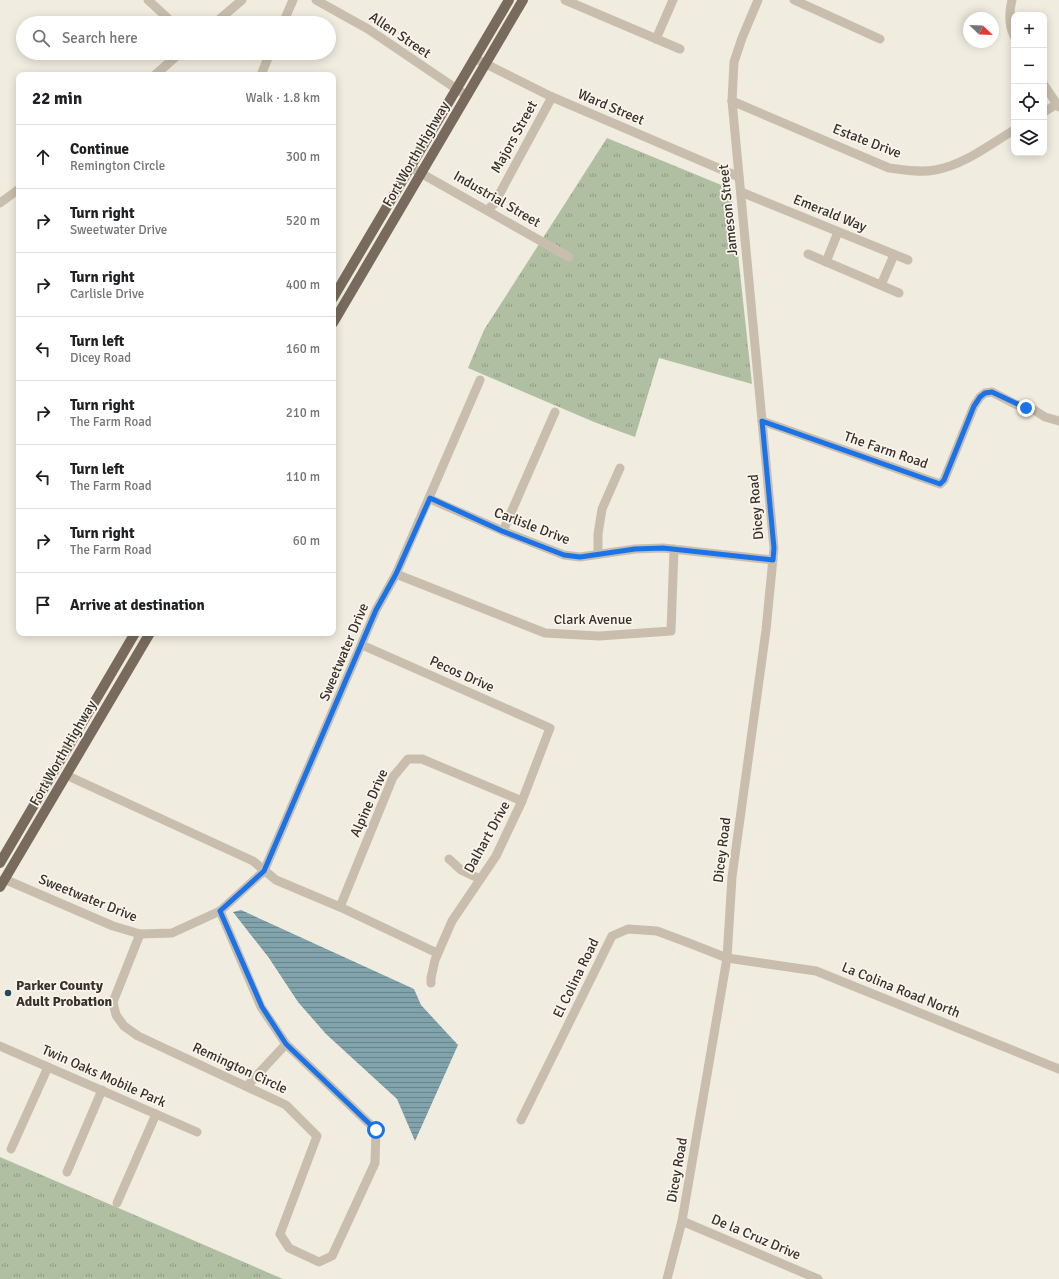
<!DOCTYPE html>
<meta charset="utf-8">
<style>
body{margin:0;font-family:Signika,sans-serif;background:#f2f2f2;color:#202124}
.controls{position:absolute;right:12px;top:12px;display:grid;overflow:hidden;border-radius:8px;box-shadow:0 2px 10px #0003}
.controls button{width:36px;height:36px;display:grid;place-items:center;padding:0;border:0;border-bottom:1px solid #e0e0e0;background:#fff;color:#202124;font:20px sans-serif}
.compass{position:absolute;left:963px;top:12px;width:36px;height:36px;border-radius:50%;background:#fff;box-shadow:0 2px 10px #0003;rotate:113deg}
.stop{position:absolute;width:12px;height:12px;margin:-9px;border:3px solid #1a73e8;border-radius:50%;background:#fff}
.stop.end{background:#1a73e8;border-color:#fff;box-shadow:0 1px 4px #0008}
.list{margin:0;padding:0;list-style:none}
h2{display:flex;justify-content:space-between;align-items:center;height:52px;margin:0;padding:0 16px;font-size:17px}
h2 small{font-size:13px;font-weight:400;color:#757577}
.list li{display:grid;grid-template-columns:26px 1fr auto;gap:12px;align-items:center;box-sizing:border-box;height:64px;padding:0 16px;border-top:1px solid #e0e0e0}
.list b{display:block;font-size:15px;white-space:nowrap}
.list p{margin:0;font-size:13px;white-space:nowrap;color:#757577}
.list em{font-size:13px;font-style:normal;color:#757577}
.icon{flex:none;width:22px;height:22px;fill:none;stroke:currentColor;stroke-width:2;stroke-linecap:round;stroke-linejoin:round}
.map{position:relative;flex:none;width:1059px;height:1279px;overflow:hidden}
.search{position:absolute;background:#fff;box-shadow:0 2px 10px #0003;left:16px;top:16px;width:320px;height:44px;display:flex;align-items:center;gap:10px;box-sizing:border-box;padding:0 14px;border-radius:22px;color:#757577;font-size:15px}
.panel{position:absolute;background:#fff;box-shadow:0 2px 10px #0003;left:16px;top:72px;width:320px;height:564px;border-radius:8px}
.map>svg:first-child{display:block}
.grass{fill:url(#grass-tufts)}
.water{fill:url(#water-rules)}
.lines{fill:none;stroke-linecap:round;stroke-linejoin:round}
.minor{stroke:#c9bead;stroke-width:9}
.major{stroke:#786b5d;stroke-width:10}
.route{stroke:#1a73e8;stroke-width:5}
.poi-dot{fill:#234a56;stroke:#f9f5ec;stroke-width:1.5}
.labels{text-anchor:middle;dominant-baseline:central;stroke-width:3.5;stroke-linejoin:round;paint-order:stroke}
.street-label{font-size:14px;fill:#37312b;stroke:#f9f5ec}
.poi-label{font-size:14px;font-weight:bold;fill:#37312b;stroke:#f9f5ec;text-anchor:start}
</style>
<div class="map">
<svg width="1059" height="1279" viewBox="0 0 1059 1279">
<defs>
<pattern id="grass-tufts" width="24" height="20" patternUnits="userSpaceOnUse"><rect width="24" height="20" fill="#b0bfa1"/><path d="M3 7l-1-3M5 7V3M7 7l1-3M15 17l-1-3M17 17v-4M19 17l1-3" fill="none" stroke="#909c83"/></pattern>
<pattern id="water-rules" width="6" height="5" patternUnits="userSpaceOnUse"><rect width="6" height="5" fill="#81a3ac"/><path d="M0 2.5h6" fill="none" stroke="#6a858c"/></pattern>
</defs>
<rect width="100%" height="100%" fill="#f1ece0"/>
<g class="grass">
<polygon points="607,138 731,189 752,384 659,358 635,437 594,422 468,368 484,330"/>
<polygon points="0,1157 283,1279 0,1279"/>
</g>
<polygon class="water" points="241,910 414,989 421,1005 458,1045 415,1141 397,1099 326,1034 298,1002 269,958 233,912"/>
<g class="lines">
<g class="minor">
<polyline points="148,0 173,23"/>
<polyline points="316,0 368,29 467,96"/>
<polyline points="565,0 680,49"/>
<polyline points="794,0 880,39"/>
<path d="M1012,0c-3,12 -4,24 2,36"/>
<polyline points="215,23 242,0"/>
<polyline points="283,23 293,0"/>
<polyline points="656,39 673,0"/>
<polyline points="474,58 552,97 739,177"/>
<polyline points="155,75 180,53"/>
<polyline points="261,75 270,53"/>
<polyline points="1044,85 1059,107"/>
<path d="M732,101l157,67c15,2 31,5 46,2 29,-5 54,-25 79,-40"/>
<polyline points="1044,112 1057,104"/>
<polyline points="410,167 569,257"/>
<polyline points="741,192 908,260"/>
<polyline points="0,203 19,189"/>
<polyline points="487,210 494,204 552,97"/>
<polyline points="808,254 899,293"/>
<polyline points="826,262 838,232"/>
<polyline points="881,285 894,255"/>
<polyline points="762,421 940,484 944,480 974,406 980,397 985,393 992,392 1015,404 1034,410 1045,417 1059,421"/>
<polyline points="430,499 503,531 564,555 580,557 635,549 663,548 773,560"/>
<polyline points="503,531 555,412"/>
<polyline points="598,554 598,534 602,509 620,468"/>
<polyline points="396,574 545,633 599,636 671,631 674,549"/>
<polyline points="362,645 550,728 522,801 496,856 452,921 435,960 431,978 431,983"/>
<polyline points="66,775 253,861 276,880 340,907 437,953"/>
<polyline points="449,859 461,870 480,879"/>
<polyline points="4,879 113,926 140,934 172,933 220,911 264,871 376,610 396,574 480,380"/>
<polyline points="340,907 393,777 408,759 422,759 522,801"/>
<polyline points="140,934 113,1002 116,1015 124,1026 138,1036 286,1105 317,1136 280,1234 289,1248 319,1262 332,1256 375,1163 376,1130 286,1044 261,1007 220,911"/>
<polyline points="0,1046 197,1132"/>
<polyline points="247,1086 286,1044"/>
<polyline points="521,1120 612,936 628,929 657,931 689,943 727,958 816,971 1059,1069"/>
<polyline points="11,1149 48,1067"/>
<polyline points="67,1172 102,1090"/>
<polyline points="117,1203 156,1114"/>
<polyline points="682,1221 818,1279"/>
<polyline points="667,1279 682,1221 727,958 732,877 766,630 774,548 732,101 734,62 742,38 758,0"/>
</g>
<g class="major">
<polyline points="333,298 509,0"/>
<polyline points="333,323 523,0"/>
<polyline points="0,863 135,633"/>
<polyline points="0,887 150,633"/>
</g>
</g>
<g class="lines">
<polyline class="route" points="376,1130 286,1044 262,1007 220,911 264,871 376,610 396,574 430,498 502,531 564,555 580,557 635,549 663,548 773,560 774,548 762,421 940,484 944,480 974,406 980,397 985,393 992,392 1026,408"/>
</g>
<circle class="poi-dot" cx="8" cy="993" r="4"/>
<g class="labels">
<g class="street-label">
<text transform="translate(400 35) rotate(34)">Allen Street</text>
<text transform="translate(611 107) rotate(23)">Ward Street</text>
<text transform="translate(514 137) rotate(-61)">Majors Street</text>
<text transform="translate(867 141) rotate(21)">Estate Drive</text>
<text transform="translate(416 154) rotate(-60)">Fort Worth Highway</text>
<text transform="translate(497 199) rotate(30)">Industrial Street</text>
<text transform="translate(728 210) rotate(-96)">Jameson Street</text>
<text transform="translate(830 213) rotate(22)">Emerald Way</text>
<text transform="translate(886 450) rotate(19)">The Farm Road</text>
<text transform="translate(756 507) rotate(-95)">Dicey Road</text>
<text transform="translate(532 526) rotate(21)">Carlisle Drive</text>
<text x="593" y="619">Clark Avenue</text>
<text transform="translate(344 652) rotate(-67)">Sweetwater Drive</text>
<text transform="translate(462 674) rotate(24)">Pecos Drive</text>
<text transform="translate(63 753) rotate(-60)">Fort Worth Highway</text>
<text transform="translate(369 803) rotate(-66)">Alpine Drive</text>
<text transform="translate(487 837) rotate(-61)">Dalhart Drive</text>
<text transform="translate(722 850) rotate(-83)">Dicey Road</text>
<text transform="translate(88 898) rotate(22)">Sweetwater Drive</text>
<text transform="translate(576 978) rotate(-64)">El Colina Road</text>
<text transform="translate(901 990) rotate(22)">La Colina Road North</text>
<text transform="translate(240 1068) rotate(25)">Remington Circle</text>
<text transform="translate(104 1076) rotate(24)">Twin Oaks Mobile Park</text>
<text transform="translate(677 1170) rotate(-80)">Dicey Road</text>
<text transform="translate(756 1237) rotate(23)">De la Cruz Drive</text>
</g>
<g class="poi-label">
<text x="16" y="985">Parker County<tspan x="16" dy="16">Adult Probation</tspan></text>
</g>
</g>
</svg>
<div class="controls">
<button>+</button>
<button>−</button>
<button><svg class="icon" aria-label="locate" viewBox="0 0 24 24"><circle cx="12" cy="12" r="6"/><path d="M12 2v4M12 18v4M2 12h4M18 12h4"/></svg></button>
<button><svg class="icon" aria-label="layers" viewBox="0 0 24 24"><path d="M12 4l9 5-9 5-9-5zM3 14l9 5 9-5"/></svg></button>
</div>
<svg class="compass" viewBox="-18 -18 36 36"><path d="M0-13l5 13h-10z" fill="#e53935"/><path d="M0 13l5-13h-10z" fill="#757577"/></svg>
<div class="stop" style="left:376px;top:1130px"></div>
<div class="stop end" style="left:1026px;top:408px"></div>
<div class="search"><svg class="icon" aria-label="search" viewBox="0 0 24 24"><circle cx="10" cy="10" r="6"/><path d="M15 15l6 6"/></svg>Search here</div>
<section class="panel">
<h2>22 min<small>Walk · 1.8 km</small></h2>
<ul class="list">
<li><svg class="icon" aria-label="ahead" viewBox="0 0 24 24"><path d="M12 20V5M6 11l6-6 6 6"/></svg><div><b>Continue</b><p>Remington Circle</p></div><em>300 m</em></li>
<li><svg class="icon" aria-label="right" viewBox="0 0 24 24"><path d="M7 20v-9h11M14 6l5 5-5 5"/></svg><div><b>Turn right</b><p>Sweetwater Drive</p></div><em>520 m</em></li>
<li><svg class="icon" aria-label="right" viewBox="0 0 24 24"><path d="M7 20v-9h11M14 6l5 5-5 5"/></svg><div><b>Turn right</b><p>Carlisle Drive</p></div><em>400 m</em></li>
<li><svg class="icon" aria-label="left" viewBox="0 0 24 24"><path d="M17 20v-9H6M10 6l-5 5 5 5"/></svg><div><b>Turn left</b><p>Dicey Road</p></div><em>160 m</em></li>
<li><svg class="icon" aria-label="right" viewBox="0 0 24 24"><path d="M7 20v-9h11M14 6l5 5-5 5"/></svg><div><b>Turn right</b><p>The Farm Road</p></div><em>210 m</em></li>
<li><svg class="icon" aria-label="left" viewBox="0 0 24 24"><path d="M17 20v-9H6M10 6l-5 5 5 5"/></svg><div><b>Turn left</b><p>The Farm Road</p></div><em>110 m</em></li>
<li><svg class="icon" aria-label="right" viewBox="0 0 24 24"><path d="M7 20v-9h11M14 6l5 5-5 5"/></svg><div><b>Turn right</b><p>The Farm Road</p></div><em>60 m</em></li>
<li><svg class="icon" aria-label="arrive" viewBox="0 0 24 24"><path d="M6 21V4h12l-3 4 3 4H6"/></svg><div><b>Arrive at destination</b></div></li>
</ul>
</section>
</div>
